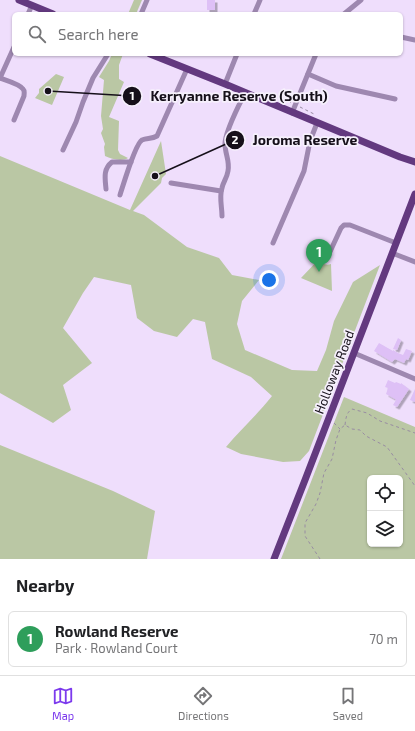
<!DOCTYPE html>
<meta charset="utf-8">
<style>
body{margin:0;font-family:"Exo 2",sans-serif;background:#f2f2f2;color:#202124}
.controls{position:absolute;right:12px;bottom:12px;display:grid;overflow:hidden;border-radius:6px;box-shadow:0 1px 3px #0004}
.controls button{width:36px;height:36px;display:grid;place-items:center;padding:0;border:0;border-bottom:1px solid #e0e0e0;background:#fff;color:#202124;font:20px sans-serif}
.you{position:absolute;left:269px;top:280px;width:14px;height:14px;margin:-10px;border:3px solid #fff;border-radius:50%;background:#1a73e8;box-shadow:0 0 0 6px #1a73e833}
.badge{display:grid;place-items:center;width:26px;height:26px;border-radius:50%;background:#7c3aed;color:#fff;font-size:13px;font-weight:700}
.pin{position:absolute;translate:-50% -33px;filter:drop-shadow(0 1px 2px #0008)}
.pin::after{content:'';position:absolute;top:21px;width:14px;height:12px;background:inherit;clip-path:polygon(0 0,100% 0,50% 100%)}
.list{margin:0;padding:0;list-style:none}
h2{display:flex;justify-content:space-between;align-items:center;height:52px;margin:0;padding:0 16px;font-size:17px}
h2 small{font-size:13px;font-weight:400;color:#757577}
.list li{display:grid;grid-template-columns:26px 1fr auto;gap:12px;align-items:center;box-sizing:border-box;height:56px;margin:0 8px 8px;padding:0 8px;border:1px solid #e0e0e0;border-radius:6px}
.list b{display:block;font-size:15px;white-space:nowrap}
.list p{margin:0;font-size:13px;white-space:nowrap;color:#757577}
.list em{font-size:13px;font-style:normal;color:#757577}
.icon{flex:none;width:22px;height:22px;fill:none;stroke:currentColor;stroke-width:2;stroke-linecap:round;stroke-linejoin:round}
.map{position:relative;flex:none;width:415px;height:559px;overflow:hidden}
.search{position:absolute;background:#fff;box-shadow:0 1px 3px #0004;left:12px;right:12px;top:12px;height:44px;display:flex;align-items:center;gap:10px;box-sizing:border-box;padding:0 14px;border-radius:6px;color:#757577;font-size:15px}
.sheet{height:116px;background:#fff}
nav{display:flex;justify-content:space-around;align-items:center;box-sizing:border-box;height:56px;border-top:1px solid #e0e0e0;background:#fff;font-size:11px;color:#757577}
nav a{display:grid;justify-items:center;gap:2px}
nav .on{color:#7c3aed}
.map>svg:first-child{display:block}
.green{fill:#bac7a4;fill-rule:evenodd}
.building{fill:#dec0f6;filter:url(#shadow)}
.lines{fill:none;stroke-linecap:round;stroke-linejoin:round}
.path{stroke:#988ca2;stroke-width:1;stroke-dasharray:3 3;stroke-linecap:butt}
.minor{stroke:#9e88b0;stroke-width:5}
.major{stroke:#63397f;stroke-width:7}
.labels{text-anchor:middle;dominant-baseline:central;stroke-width:3.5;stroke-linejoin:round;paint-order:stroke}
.street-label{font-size:13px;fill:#16101a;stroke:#f6f0fc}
.leader{fill:none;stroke:#16101a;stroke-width:1.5}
.callout-dot{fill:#16101a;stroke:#f6f0fc;stroke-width:1.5}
.mark-label{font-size:12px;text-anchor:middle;font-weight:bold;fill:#fff}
.callout-label{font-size:14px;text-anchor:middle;font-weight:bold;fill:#16101a;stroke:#f6f0fc;stroke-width:3.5;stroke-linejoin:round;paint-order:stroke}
</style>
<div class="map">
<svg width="415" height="559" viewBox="0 0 415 559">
<defs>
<filter id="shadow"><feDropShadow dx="2.5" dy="2.5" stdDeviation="0" flood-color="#0004"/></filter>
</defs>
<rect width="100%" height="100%" fill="#efdefc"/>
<g class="green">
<polygon points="134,0 142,0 136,14 128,14"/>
<path d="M112,54h11l-4,11v14l5,3 -15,35 10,4 -1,29 2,4 8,4c-7,4 -16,1 -23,-2l-1,-9 1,-3 -4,-11 2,-4 -2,-13 3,-36 -5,-3 10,-16z"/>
<polygon points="56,74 64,77 52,105 35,98 39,93 39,89"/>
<path d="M161,141l5,33 -4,4 -1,5 -28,28 11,4 43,32 32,11 13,17 27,5 -17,21 -5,23 8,26 47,20 25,1 9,-21 8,-29 19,-39 27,-17 -71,186 -9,10 -17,1 -42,-8 -15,-7c15,-18 32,-33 46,-51l-21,-19 -39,-18 -7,-37 -12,-3 -16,18 -23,-6 -17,-13 -6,-33 -37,-8 -11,16 -20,35 29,35 -29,22 8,25 -18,13 -53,-30v-237l130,54z"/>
<path d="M319,259c3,4 6,7 12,5l1,27 -31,-13z"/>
<path d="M344,397l71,30v132h-134zM370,478h30v66h-30z"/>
<polygon points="0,445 113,491 155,511 147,559 0,559"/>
</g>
<g class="building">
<rect x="207" y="0" width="8" height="10"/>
<polygon points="398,338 401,340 397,350 393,349"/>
<polygon points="379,343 393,351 393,350 398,353 403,355 406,349 412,351 408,360 406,359 404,363 395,359 392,362 374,351"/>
<polygon points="388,380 395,383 396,382 401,384 401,383 409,389 397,407 393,405 396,400 395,399 386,394 388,388 385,387"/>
<polygon points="415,389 415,402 410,400"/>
</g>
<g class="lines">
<g class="path">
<polyline points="291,103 290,102 294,93"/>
<polyline points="300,107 314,114"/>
<polyline points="334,423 340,429"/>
<path d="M345,425c1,-7 1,-12 7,-16l15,4 13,8 35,12"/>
<polyline points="320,559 305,536 305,523 316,504 320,493 324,473 332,459 336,440 340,429 345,425 352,429 360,430 366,436 387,447 415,486"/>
</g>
<g class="minor">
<polyline points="28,14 32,5"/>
<polyline points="141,14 147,0"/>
<polyline points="254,14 260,0"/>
<polyline points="344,14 361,0"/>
<polyline points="401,37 415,40"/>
<polyline points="308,74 336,86 395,99"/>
<path d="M0,78c5,2 20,6 23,11 2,2 1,4 1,7l-10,24"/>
<polyline points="0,78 14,47"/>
<polyline points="225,84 237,54"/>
<polyline points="292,113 316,54"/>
<polyline points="63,150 76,122 83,102 93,78 108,54"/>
<polyline points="171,183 221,191"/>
<path d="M106,189c-1,-11 -3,-20 6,-27h19"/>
<path d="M120,195c3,-9 15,-51 22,-55 5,-2 10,-1 15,-4l30,-67"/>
<path d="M222,216c0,-9 -3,-19 0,-28 1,-6 5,-10 6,-17 2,-10 -3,-17 -3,-27 0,-13 14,-39 20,-51"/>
<polyline points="273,243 304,171 310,141 317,123"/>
<polyline points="392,253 415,262"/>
<polyline points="328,256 341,228 344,225 350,225 396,243"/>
<polyline points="354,353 415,379"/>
</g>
<g class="major">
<polyline points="19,0 53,14"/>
<polyline points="150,54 225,84 400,157 415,162"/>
<polyline points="274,559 305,480 415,194"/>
</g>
</g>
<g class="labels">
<g class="street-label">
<text transform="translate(334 372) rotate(-69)">Holloway Road</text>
</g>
</g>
<path class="leader" d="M48 91L132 96M155 176L235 140"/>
<g class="callout-dot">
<circle cx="48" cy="91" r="4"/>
<circle cx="155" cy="176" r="4"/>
<circle cx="132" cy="96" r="10"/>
<circle cx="235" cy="140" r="10"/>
</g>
<g class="mark-label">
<text x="132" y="100">1</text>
<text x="235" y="144">2</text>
</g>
<g class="callout-label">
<text x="239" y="101">Kerryanne Reserve (South)</text>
<text x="305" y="145">Joroma Reserve</text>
</g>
</svg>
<div class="controls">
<button><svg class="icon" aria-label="locate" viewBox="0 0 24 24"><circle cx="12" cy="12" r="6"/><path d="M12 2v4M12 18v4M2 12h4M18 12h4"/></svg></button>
<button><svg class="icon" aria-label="layers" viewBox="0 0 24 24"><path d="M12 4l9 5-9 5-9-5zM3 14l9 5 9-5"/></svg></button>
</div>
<div class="you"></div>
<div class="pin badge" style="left:319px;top:272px;background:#2e9e5b">1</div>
<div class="search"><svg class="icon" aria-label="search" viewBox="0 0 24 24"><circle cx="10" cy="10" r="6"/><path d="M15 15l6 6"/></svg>Search here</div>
</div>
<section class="sheet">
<h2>Nearby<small></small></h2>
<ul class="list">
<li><span class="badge" style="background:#2e9e5b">1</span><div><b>Rowland Reserve</b><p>Park · Rowland Court</p></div><em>70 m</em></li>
</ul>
</section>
<nav>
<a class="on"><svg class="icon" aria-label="map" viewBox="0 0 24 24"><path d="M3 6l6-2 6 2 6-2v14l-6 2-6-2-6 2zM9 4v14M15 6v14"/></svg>Map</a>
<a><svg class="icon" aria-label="directions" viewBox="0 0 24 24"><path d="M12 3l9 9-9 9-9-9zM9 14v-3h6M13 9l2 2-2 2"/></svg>Directions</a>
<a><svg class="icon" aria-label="saved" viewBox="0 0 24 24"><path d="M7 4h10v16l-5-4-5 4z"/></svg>Saved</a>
</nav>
